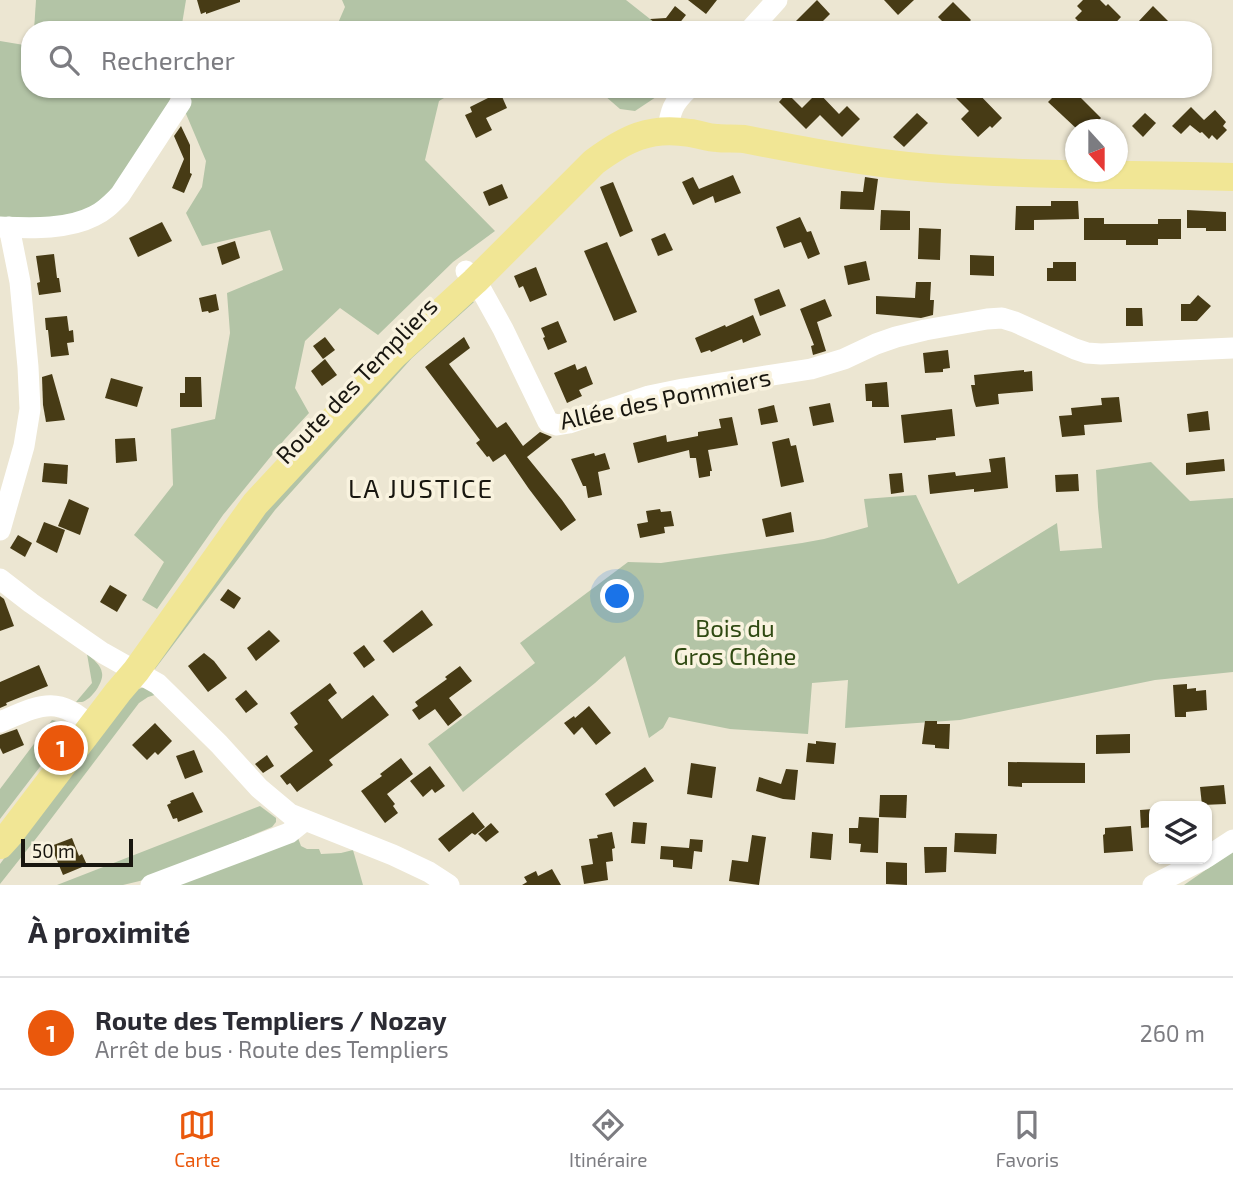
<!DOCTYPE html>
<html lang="fr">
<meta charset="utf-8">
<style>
body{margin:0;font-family:"Exo 2",sans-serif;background:#f7f7f7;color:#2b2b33}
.controls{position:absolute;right:21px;bottom:21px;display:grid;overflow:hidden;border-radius:14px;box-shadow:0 2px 5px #0004}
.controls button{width:63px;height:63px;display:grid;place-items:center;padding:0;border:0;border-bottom:2px solid #e1e1e2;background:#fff;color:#2b2b33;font:35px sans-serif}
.compass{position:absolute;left:1065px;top:119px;width:63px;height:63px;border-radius:50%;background:#fff;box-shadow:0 2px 5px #0004;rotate:159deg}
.scale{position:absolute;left:21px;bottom:18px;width:112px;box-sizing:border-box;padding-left:7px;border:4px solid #18160f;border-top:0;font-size:19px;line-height:24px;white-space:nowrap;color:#18160f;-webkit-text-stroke:5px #f9f3df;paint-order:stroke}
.you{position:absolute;left:618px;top:597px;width:24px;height:24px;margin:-18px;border:5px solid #fff;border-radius:50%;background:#1a73e8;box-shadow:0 0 0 10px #1a73e833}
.badge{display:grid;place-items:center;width:46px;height:46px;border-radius:50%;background:#ea580c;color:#fff;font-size:23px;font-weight:700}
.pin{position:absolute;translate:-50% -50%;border:4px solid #fff;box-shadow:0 2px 7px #0006}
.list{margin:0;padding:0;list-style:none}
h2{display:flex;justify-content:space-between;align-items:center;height:91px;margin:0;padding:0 28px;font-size:30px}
h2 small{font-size:23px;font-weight:400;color:#7c7c81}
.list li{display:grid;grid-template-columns:46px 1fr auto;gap:21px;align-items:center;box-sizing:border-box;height:112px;padding:0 28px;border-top:2px solid #e1e1e2}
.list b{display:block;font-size:26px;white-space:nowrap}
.list p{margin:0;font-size:23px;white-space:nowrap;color:#7c7c81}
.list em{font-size:23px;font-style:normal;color:#7c7c81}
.icon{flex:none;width:38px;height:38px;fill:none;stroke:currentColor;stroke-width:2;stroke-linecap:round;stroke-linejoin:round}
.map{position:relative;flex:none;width:1233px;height:885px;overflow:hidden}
.search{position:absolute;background:#fff;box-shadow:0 2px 5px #0004;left:21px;right:21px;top:21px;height:77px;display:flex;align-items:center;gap:18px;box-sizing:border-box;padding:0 24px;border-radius:28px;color:#7c7c81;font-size:26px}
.sheet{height:203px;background:#fff}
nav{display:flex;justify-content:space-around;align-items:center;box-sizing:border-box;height:98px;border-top:2px solid #e1e1e2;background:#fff;font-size:19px;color:#7c7c81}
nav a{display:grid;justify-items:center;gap:4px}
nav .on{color:#ea580c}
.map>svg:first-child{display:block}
.green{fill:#b3c4a6}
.building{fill:#473b15}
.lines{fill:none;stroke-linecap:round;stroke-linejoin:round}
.minor{stroke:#fff;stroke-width:21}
.major{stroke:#f1e695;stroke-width:28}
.labels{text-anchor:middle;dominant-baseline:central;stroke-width:7;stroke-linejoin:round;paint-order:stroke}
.street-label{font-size:24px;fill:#18160f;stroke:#f9f3df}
.park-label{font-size:24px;fill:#2f4911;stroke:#f9f3df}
.neighbourhood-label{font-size:26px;letter-spacing:2px;fill:#18160f;stroke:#f9f3df}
</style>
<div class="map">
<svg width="1233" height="885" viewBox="0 0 1233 885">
<rect width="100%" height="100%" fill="#ece6d2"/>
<g class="green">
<polygon points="36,0 186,0 181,30 34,30"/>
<polygon points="342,0 626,0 664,30 335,30 345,7"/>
<polygon points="0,41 30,46 30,89 172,89 168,109 111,195 82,214 45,219 0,219"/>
<polygon points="191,89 459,89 439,101 425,160 495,231 453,262 378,335 340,308 305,341 295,388 309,413 285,439 223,515 157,609 142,600 164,562 134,535 173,485 171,429 215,419 230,333 227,293 283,270 270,230 202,246 186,213 202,187 206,161 181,102 187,92"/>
<polygon points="597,89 668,89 635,111 620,109"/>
<polygon points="469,299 474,302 412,358 275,510 155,669 152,667 291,476"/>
<polygon points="1151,462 1190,501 1233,498 1233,672 1155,680 960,720 845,728 848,680 812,683 808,734 730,729 669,717 663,728 649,738 625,656 595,683 463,792 428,744 535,663 520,643 628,562 661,563 802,543 824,539 868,527 864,499 916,495 958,584 1057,523 1060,551 1102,548 1098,507 1096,470"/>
<path d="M87,654c6,5 14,11 15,19 2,9 -11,27 -20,29 -2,0 -4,0 -6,0l16,-19z"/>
<polygon points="145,687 158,694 148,697 139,703 38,836 0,884 0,864 112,714 138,689"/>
<polygon points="52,720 66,723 45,751 49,755 0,819 0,789"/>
<polygon points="260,806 276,818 276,822 272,827 148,879 123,885 57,885"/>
<polygon points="298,838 301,846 307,849 319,849 321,854 341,853 353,850 363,885 164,885"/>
<polygon points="1233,851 1233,885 1184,885"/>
</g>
<g class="building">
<polygon points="197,0 240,0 240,2 206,14 206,12 201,14"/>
<polygon points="688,0 717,0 706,14"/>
<polygon points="817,0 830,14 814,30 801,30 794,23"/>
<polygon points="884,0 914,0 898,15"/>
<polygon points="1083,0 1100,0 1106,6 1108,4 1121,17 1109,30 1098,30 1090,21 1084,27 1075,18 1082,11 1077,6"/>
<polygon points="953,2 971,20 961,30 951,30 938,17"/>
<polygon points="675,6 686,15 674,30 664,30 650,19 666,18"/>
<polygon points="1153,6 1177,30 1146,30 1138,22"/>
<polygon points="947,89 974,89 1002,118 992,128 990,126 978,137 961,119 969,111"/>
<polygon points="1061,89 1072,89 1101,118 1089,130 1078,130 1048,102"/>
<polygon points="500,92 507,108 486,118 492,130 476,138 465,115 472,112 470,107"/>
<polygon points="818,92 839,114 847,106 860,119 842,137 820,115 806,129 779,102 787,93 802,108"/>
<polygon points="1191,107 1204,120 1215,110 1226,122 1223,126 1227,130 1217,140 1212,135 1209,139 1202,132 1200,133 1190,125 1181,134 1172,126"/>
<polygon points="917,113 928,123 904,147 893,137"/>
<polygon points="1145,113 1156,123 1143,137 1132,126"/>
<polygon points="181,126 190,145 190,173 192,174 184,193 172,188 184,159 174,136"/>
<polygon points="733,175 741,193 715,203 713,196 693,205 682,182 693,177 699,189"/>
<polygon points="865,177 878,179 874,210 840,209 841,191 863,192"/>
<polygon points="613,182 633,231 620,237 600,187"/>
<polygon points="502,184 508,198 489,206 483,192"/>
<polygon points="1051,201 1078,201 1079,219 1034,220 1034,230 1015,230 1016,206 1051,206"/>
<polygon points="881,210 910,211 910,230 880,230"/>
<polygon points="1187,210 1226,212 1226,231 1206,231 1206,228 1187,228"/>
<polygon points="800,217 807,232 811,231 820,254 808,259 801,242 784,248 776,227"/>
<polygon points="1084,218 1104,218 1104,224 1158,224 1158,219 1181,219 1181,239 1158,239 1158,245 1126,245 1126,240 1084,240"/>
<polygon points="162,222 172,241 138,257 129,238"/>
<polygon points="919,228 941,229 940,260 918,259"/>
<polygon points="665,233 673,250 658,256 651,239"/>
<polygon points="235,241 240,258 222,265 217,247"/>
<polygon points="607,242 637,312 614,321 584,251"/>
<polygon points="54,254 57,278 59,278 61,292 39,295 37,283 40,282 36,256"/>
<polygon points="970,255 994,256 994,276 970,275"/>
<polygon points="866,261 870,280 848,285 844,266"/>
<polygon points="1053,262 1076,262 1076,281 1047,281 1047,268 1053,268"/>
<polygon points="536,267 547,295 530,302 523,286 519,288 514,276"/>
<polygon points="916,282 931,282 930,300 934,300 933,315 921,318 876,314 876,296 915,298"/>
<polygon points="779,289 786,306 760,316 754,299"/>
<polygon points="216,294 219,310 209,313 208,311 202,312 199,298"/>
<polygon points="1198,295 1211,306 1197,321 1181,321 1181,304 1190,304"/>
<polygon points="825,299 832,316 817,322 826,351 813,355 811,346 814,345 800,309"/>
<polygon points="1126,308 1142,308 1143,326 1126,326"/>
<polygon points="753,315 761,335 743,343 742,339 711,352 710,350 701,353 695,338 725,325 726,327"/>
<polygon points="67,316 69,331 73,330 74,342 67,343 69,355 51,357 48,330 46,330 45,318"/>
<polygon points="558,321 567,342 548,350 543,338 545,337 541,328"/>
<polygon points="325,337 335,350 323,359 313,346"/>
<polygon points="464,337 470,348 449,364 497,428 506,422 523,446 540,432 552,437 527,457 562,500 576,520 561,531 529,489 505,454 493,462 489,456 487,457 476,443 480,440 425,367"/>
<polygon points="948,350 950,368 943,369 943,372 925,373 923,353"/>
<polygon points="325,359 337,375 322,386 311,371"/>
<polygon points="575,364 577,370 586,366 593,384 579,390 582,396 567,403 554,373"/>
<polygon points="1024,370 1024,372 1032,371 1033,391 998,394 999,404 976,407 974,401 971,385 975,385 974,375"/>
<polygon points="52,374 65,420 46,422 43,405 42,377"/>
<polygon points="185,377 201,377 202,407 180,407 180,393 185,393"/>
<polygon points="111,378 143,387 137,407 105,398"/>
<polygon points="887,382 889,407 872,407 872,401 866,401 865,384"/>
<polygon points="1119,397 1122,422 1084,425 1085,435 1062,437 1059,416 1072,415 1071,408 1102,405 1101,398"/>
<polygon points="830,403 834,422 813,426 809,407"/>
<polygon points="774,405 778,422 761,425 758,409"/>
<polygon points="952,409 955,436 936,438 936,440 904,443 901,415"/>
<polygon points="1208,411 1210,430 1189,432 1187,414"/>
<polygon points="732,417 738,445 708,450 712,471 710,471 710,476 699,478 696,458 690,458 689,450 638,463 633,443 666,435 667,442 698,436 698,432 721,428 719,419"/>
<polygon points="135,438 137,461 116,463 115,439"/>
<polygon points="789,438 791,446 796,445 804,482 781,487 772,442"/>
<polygon points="594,453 595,456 605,453 610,469 598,472 602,495 588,498 586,486 583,486 571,459"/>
<polygon points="1005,457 1008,488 974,492 974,489 930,494 928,475 955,472 956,476 991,472 989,459"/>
<polygon points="1224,459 1225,471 1186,475 1186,463"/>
<polygon points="44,463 68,465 67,484 42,482"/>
<polygon points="902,473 904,492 891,494 889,474"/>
<polygon points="1078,474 1079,491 1056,492 1055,475"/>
<polygon points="69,499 89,508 80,535 58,526"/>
<polygon points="660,509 661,512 671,511 674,526 664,527 665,533 640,538 637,524 648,522 646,511"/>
<polygon points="791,512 794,532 766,537 762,519"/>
<polygon points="44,522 65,530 57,553 36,542"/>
<polygon points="18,535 32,543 25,557 10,548"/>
<polygon points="110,585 127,595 117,612 100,602"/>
<polygon points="228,589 241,598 234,609 220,600"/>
<polygon points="0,596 4,599 14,626 0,631"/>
<polygon points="422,610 433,625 393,653 383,641"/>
<polygon points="269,630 280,641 256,661 247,648"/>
<polygon points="364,645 375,660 364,668 353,653"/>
<polygon points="204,653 214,661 227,678 208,692 188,666"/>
<polygon points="39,665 48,686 6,703 7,705 0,708 0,682"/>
<polygon points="460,666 472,681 449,698 462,715 448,726 435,709 419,720 412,710 418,706 415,702 447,679 445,677"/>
<polygon points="330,683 337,693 328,700 342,719 373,695 389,715 329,760 333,765 297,792 290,783 287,785 280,776 313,751 294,727 298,724 290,713"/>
<polygon points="1187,684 1187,689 1196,688 1196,691 1206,690 1207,710 1186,712 1186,717 1175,717 1173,685"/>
<polygon points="246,690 258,704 246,713 235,699"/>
<polygon points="589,706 611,733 596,745 582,727 574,735 564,723 574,716 575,718"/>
<polygon points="925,721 937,721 937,724 950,724 949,749 935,748 935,745 922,744"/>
<polygon points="155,723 172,741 158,755 155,752 147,760 132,745"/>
<polygon points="17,729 24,745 3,754 0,748 0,735"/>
<polygon points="1130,734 1130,753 1096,754 1096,735"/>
<polygon points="816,741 836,743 834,764 806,762 808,743 816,744"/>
<polygon points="194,750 203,772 185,779 176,756"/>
<polygon points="267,755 274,766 263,773 255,764"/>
<polygon points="401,758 413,774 387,794 395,804 393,806 398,813 385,823 361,791 382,776 380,774"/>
<polygon points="1008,762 1085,763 1085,783 1022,783 1022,787 1008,786"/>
<polygon points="691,763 716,767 712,798 687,794"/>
<polygon points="430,766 445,786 435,793 432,789 423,797 410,781"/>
<polygon points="645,767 654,781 614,807 605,794"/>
<polygon points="786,769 798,770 795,800 783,799 756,791 759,777 781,784"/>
<polygon points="1224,785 1226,804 1202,805 1200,787"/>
<polygon points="193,792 203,812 178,822 177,818 173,819 167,805 171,803 170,801"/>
<polygon points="880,795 907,795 906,818 879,817"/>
<polygon points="1154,809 1154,827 1141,828 1140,810"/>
<polygon points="473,812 485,827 475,835 472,833 449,852 438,839"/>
<polygon points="859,817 879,818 878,853 860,852 861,844 849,843 849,828 858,828"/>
<polygon points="633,822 647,823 645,844 631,843"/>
<polygon points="491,823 499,832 486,842 478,834"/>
<polygon points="1131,826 1133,851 1104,853 1103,835 1105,834 1105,828"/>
<polygon points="612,832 615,848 612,849 613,861 606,862 608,880 584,884 581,866 593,864 589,839 598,838 597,835"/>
<polygon points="812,832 833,834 831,860 810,858"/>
<polygon points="955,833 997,834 996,854 954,852"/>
<polygon points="752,835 766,837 759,885 729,881 732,860 748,862"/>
<polygon points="72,838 79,856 82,854 87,865 63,875 51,846"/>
<polygon points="690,839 703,840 702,852 694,851 692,869 673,867 673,860 660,859 661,846 689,848"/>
<polygon points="924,847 947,847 946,872 925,873"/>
<polygon points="886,862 907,863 907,885 886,884"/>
<polygon points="552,869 561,885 522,885 527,882 524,877 536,871 538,876"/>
</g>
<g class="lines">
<g class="minor">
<polyline points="750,30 777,0"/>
<path d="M668,131c2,-20 5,-28 20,-42"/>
<path d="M0,227c30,1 67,3 94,-11 11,-5 18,-13 26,-21l61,-93"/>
<polyline points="466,271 478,284 503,329 548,422 557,425 569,423 649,396 683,389 811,369 844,359 876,344 896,337 925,330 987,319 1002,318 1015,322 1075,349 1087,353 1101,354 1233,348"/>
<polyline points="0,530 24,446 30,409 28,367 20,282 9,227"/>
<polyline points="0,579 31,603 103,653 158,684 219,744 259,788 290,814 393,855 429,872 449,885"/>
<path d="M0,722c38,-16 58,-29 91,5"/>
<polyline points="1207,857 1233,840"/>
<polyline points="151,885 289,833 304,821"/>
<polyline points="1153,885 1204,859"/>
</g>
<path class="major" d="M0,845l10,-11 108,-142 18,-21 119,-167 39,-42 99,-106 82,-75 119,-119c31,-23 56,-36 96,-29 9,1 18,5 27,5 9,1 17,0 27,1 61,12 122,24 185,29 101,8 203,6 304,9"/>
</g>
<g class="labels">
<g class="street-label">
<text transform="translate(356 380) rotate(-46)">Route des Templiers</text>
<text transform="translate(665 398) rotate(-12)">Allée des Pommiers</text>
</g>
<g class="park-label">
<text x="735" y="627">Bois du<tspan x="735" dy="28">Gros Chêne</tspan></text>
</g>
<g class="neighbourhood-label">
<text x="421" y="487">LA JUSTICE</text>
</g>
</g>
</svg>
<div class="controls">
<button><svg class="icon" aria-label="layers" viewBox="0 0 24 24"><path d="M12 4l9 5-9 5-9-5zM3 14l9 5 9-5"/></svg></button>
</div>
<svg class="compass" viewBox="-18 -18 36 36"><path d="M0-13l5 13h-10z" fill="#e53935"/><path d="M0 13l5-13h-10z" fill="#7c7c81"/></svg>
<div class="scale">50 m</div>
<div class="you"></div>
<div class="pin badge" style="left:61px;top:748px">1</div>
<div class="search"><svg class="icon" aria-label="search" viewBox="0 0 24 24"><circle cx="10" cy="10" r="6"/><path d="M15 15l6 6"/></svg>Rechercher</div>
</div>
<section class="sheet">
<h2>À proximité<small></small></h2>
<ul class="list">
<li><span class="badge">1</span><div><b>Route des Templiers / Nozay</b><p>Arrêt de bus · Route des Templiers</p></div><em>260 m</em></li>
</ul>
</section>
<nav>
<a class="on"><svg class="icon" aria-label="map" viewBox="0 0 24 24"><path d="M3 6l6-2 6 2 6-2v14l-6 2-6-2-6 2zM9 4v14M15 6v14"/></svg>Carte</a>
<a><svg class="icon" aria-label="directions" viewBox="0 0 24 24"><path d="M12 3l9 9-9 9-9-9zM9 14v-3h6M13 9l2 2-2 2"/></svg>Itinéraire</a>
<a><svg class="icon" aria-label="saved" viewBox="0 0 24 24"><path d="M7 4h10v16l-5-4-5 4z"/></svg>Favoris</a>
</nav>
